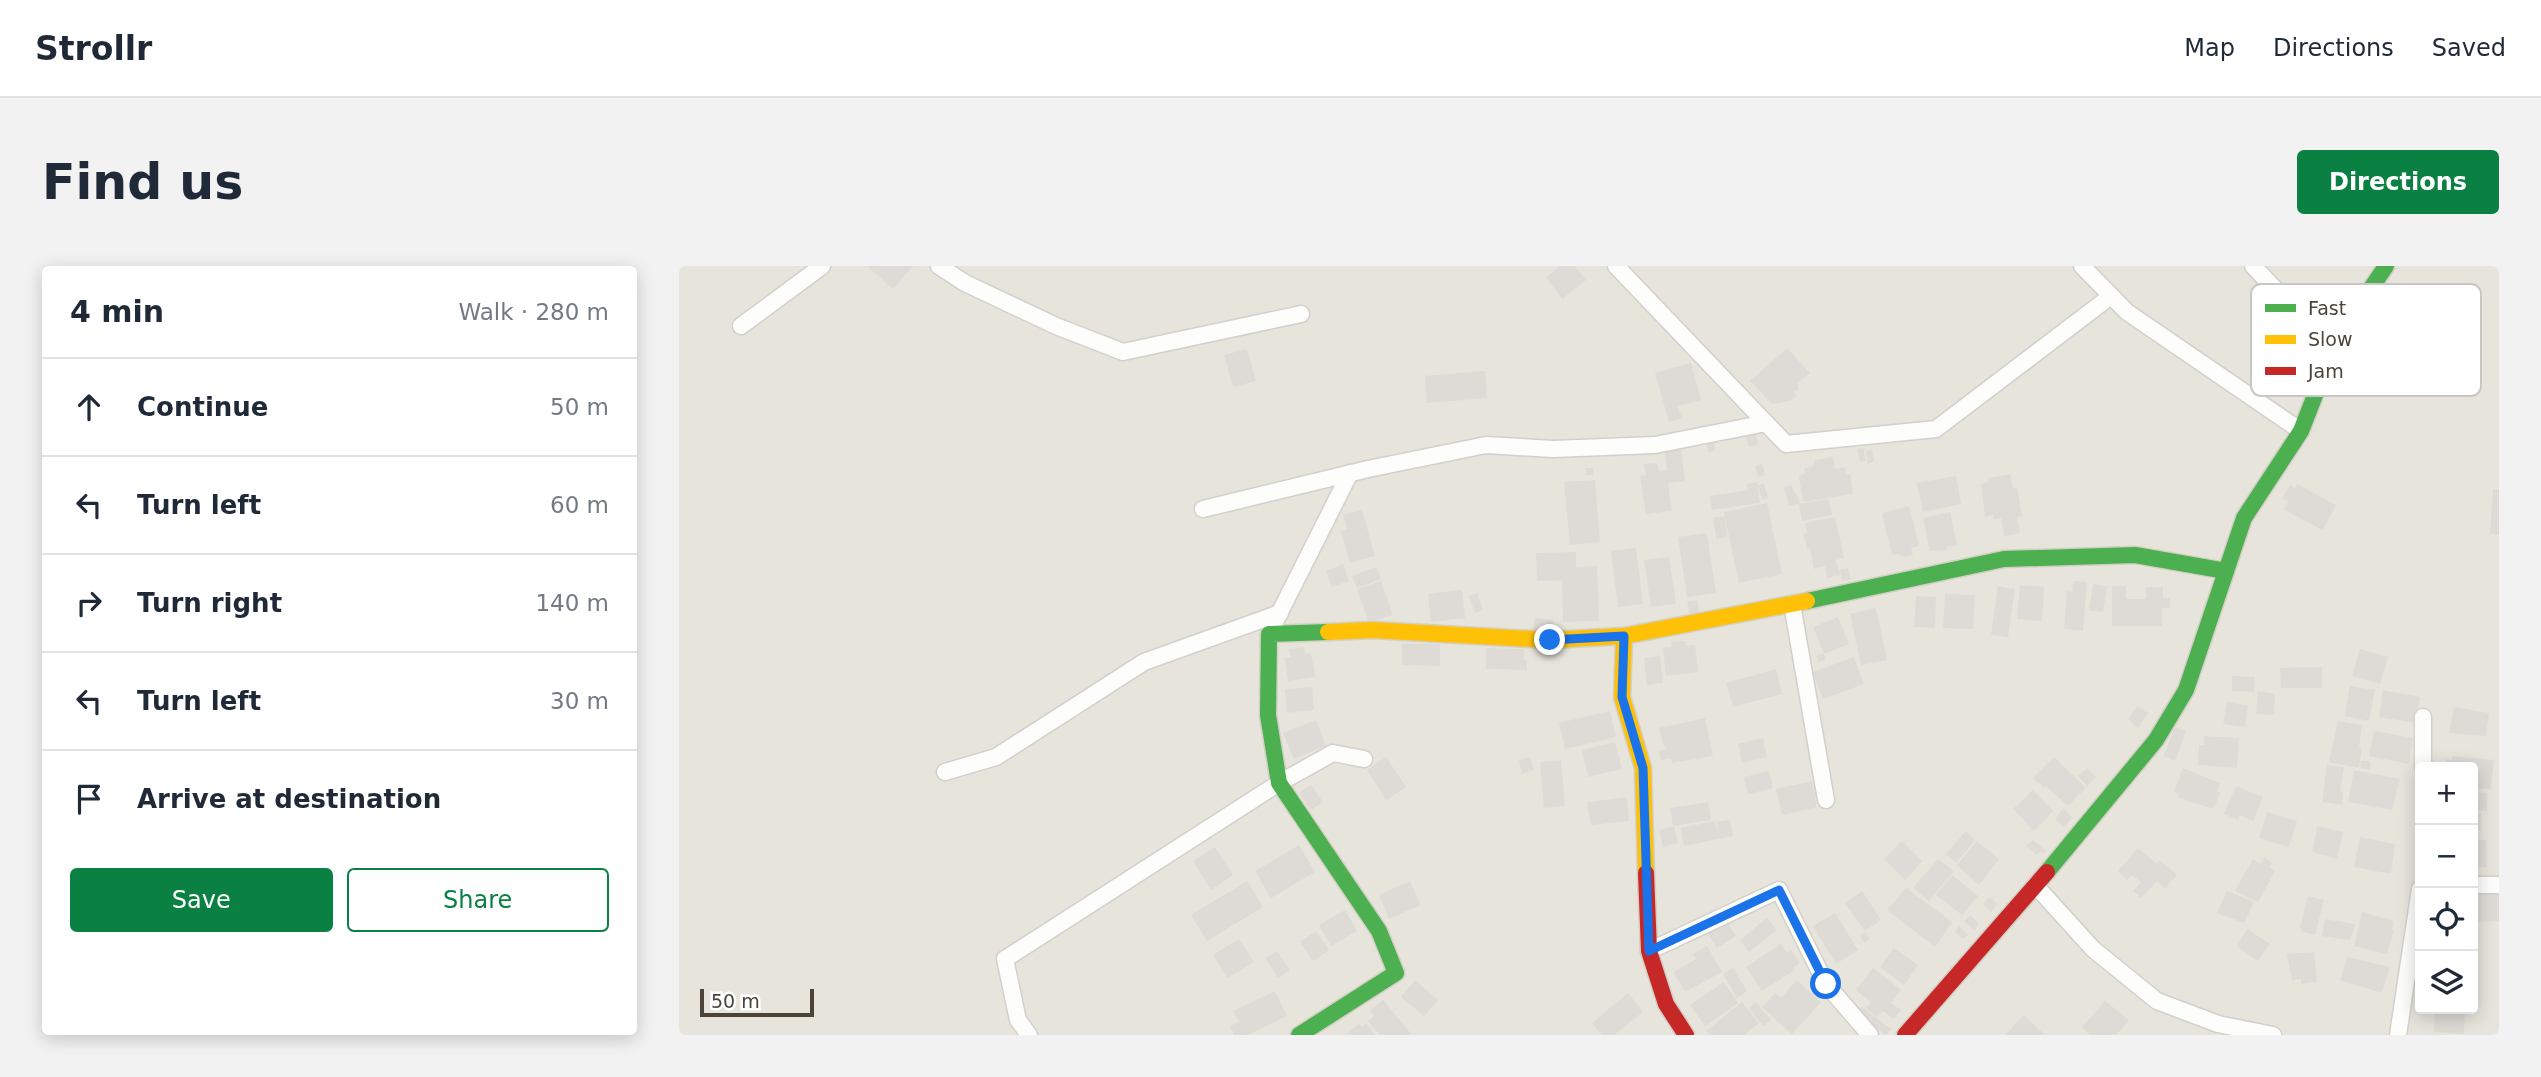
<!DOCTYPE html>
<meta charset="utf-8">
<style>
body{margin:0;font-family:"DejaVu Sans",sans-serif;background:#f2f2f3;color:#1f2937}
.controls{position:absolute;right:21px;bottom:21px;display:grid;overflow:hidden;border-radius:7px;box-shadow:0 4px 18px #0003}
.controls button{width:63px;height:63px;display:grid;place-items:center;padding:0;border:0;border-bottom:2px solid #e0e1e3;background:#fff;color:#1f2937;font:35px sans-serif}
.scale{position:absolute;left:21px;bottom:18px;width:114px;box-sizing:border-box;padding-left:7px;border:4px solid #4b4439;border-top:0;font-size:19px;line-height:24px;white-space:nowrap;color:#4b4439;-webkit-text-stroke:5px #fff;paint-order:stroke}
.stop{position:absolute;width:21px;height:21px;margin:-16px;border:5px solid #1a73e8;border-radius:50%;background:#fff}
.stop.end{background:#1a73e8;border-color:#fff;box-shadow:0 2px 7px #0008}
.list{margin:0;padding:0;list-style:none}
h2{display:flex;justify-content:space-between;align-items:center;height:91px;margin:0;padding:0 28px;font-size:30px}
h2 small{font-size:23px;font-weight:400;color:#747a83}
.list li{display:grid;grid-template-columns:46px 1fr auto;gap:21px;align-items:center;box-sizing:border-box;height:98px;padding:0 28px;border-top:2px solid #e0e1e3}
.list b{display:block;font-size:26px;white-space:nowrap}
.list em{font-size:23px;font-style:normal;color:#747a83}
.actions{display:flex;gap:14px;padding:21px 28px}
.actions a{flex:1;padding:16px 0;border:2px solid #0b8043;border-radius:7px;text-align:center;font-size:24px;color:#0b8043}
.actions .main{background:#0b8043;color:#fff}
.icon{flex:none;width:38px;height:38px;fill:none;stroke:currentColor;stroke-width:2;stroke-linecap:round;stroke-linejoin:round}
.map{position:relative;flex:none;width:1820px;height:769px;overflow:hidden;border-radius:7px}
header{display:flex;align-items:center;gap:42px;box-sizing:border-box;height:98px;padding:0 35px;background:#fff;border-bottom:2px solid #e0e1e3}
header strong{font-size:33px}
nav{display:flex;gap:38px;margin-inline-start:auto;font-size:24px}
.intro{display:flex;align-items:center;justify-content:space-between;box-sizing:border-box;height:168px;padding:0 42px}
h1{margin:0;font-size:49px}
.button{padding:18px 32px;border-radius:7px;background:#0b8043;color:#fff;font-size:24px;font-weight:700}
main{display:flex;gap:42px;padding:0 42px}
aside{flex:1;background:#fff;border-radius:7px;box-shadow:0 4px 18px #0003}
.map>svg:first-child{display:block}
.residential{fill:#e7e4dc;fill-rule:evenodd}
.building{fill:#dedbd6}
.lines{fill:none;stroke-linecap:round;stroke-linejoin:round}
.street-casing{stroke:#d2d0cb;stroke-width:19}
.fast-casing{stroke:#d3cfc5;stroke-width:19}
.slow-casing{stroke:#d3cfc5;stroke-width:19}
.jam-casing{stroke:#d3cfc5;stroke-width:19}
.street{stroke:#fdfdfc;stroke-width:16}
.fast{stroke:#4caf50;stroke-width:16}
.slow{stroke:#ffc107;stroke-width:16}
.jam{stroke:#c62828;stroke-width:16}
.route{stroke:#1a73e8;stroke-width:9}
.key{fill:#fff;stroke:#c9c7c4;stroke-width:2}
.key-label{font-size:19px;fill:#4b4439}
</style>
<header>
<strong>Strollr</strong>
<nav><a>Map</a><a>Directions</a><a>Saved</a></nav>
</header>
<div class="intro"><h1>Find us</h1><a class="button">Directions</a></div>
<main>
<aside>
<h2>4 min<small>Walk · 280 m</small></h2>
<ul class="list">
<li><svg class="icon" aria-label="ahead" viewBox="0 0 24 24"><path d="M12 20V5M6 11l6-6 6 6"/></svg><div><b>Continue</b></div><em>50 m</em></li>
<li><svg class="icon" aria-label="left" viewBox="0 0 24 24"><path d="M17 20v-9H6M10 6l-5 5 5 5"/></svg><div><b>Turn left</b></div><em>60 m</em></li>
<li><svg class="icon" aria-label="right" viewBox="0 0 24 24"><path d="M7 20v-9h11M14 6l5 5-5 5"/></svg><div><b>Turn right</b></div><em>140 m</em></li>
<li><svg class="icon" aria-label="left" viewBox="0 0 24 24"><path d="M17 20v-9H6M10 6l-5 5 5 5"/></svg><div><b>Turn left</b></div><em>30 m</em></li>
<li><svg class="icon" aria-label="arrive" viewBox="0 0 24 24"><path d="M6 21V4h12l-3 4 3 4H6"/></svg><div><b>Arrive at destination</b></div></li>
</ul>
<div class="actions"><a class="main">Save</a><a>Share</a></div>
</aside>
<div class="map">
<svg width="1820" height="769" viewBox="0 0 1820 769">
<rect width="100%" height="100%" fill="#f4f2ee"/>
<path class="residential" d="M0,0h1820v769h-1820zM1741,501h53v242h-53z"/>
<g class="building">
<polygon points="188,0 234,0 214,23"/>
<polygon points="881,0 896,0 907,14 883,33 867,11"/>
<polygon points="1108,82 1131,107 1119,117 1119,124 1115,126 1118,130 1111,135 1093,138 1071,115"/>
<polygon points="568,83 577,115 554,121 545,89"/>
<polygon points="1012,97 1022,134 999,140 1003,152 990,156 976,107"/>
<polygon points="806,105 808,132 748,137 746,110"/>
<polygon points="1077,168 1079,179 1070,181 1067,171"/>
<polygon points="1035,177 1036,185 1029,186 1028,178"/>
<polygon points="1002,182 1006,215 989,217 993,245 967,248 961,210 967,209 965,198 978,197 980,205 988,204 985,184"/>
<polygon points="1184,182 1187,195 1181,196 1178,183"/>
<polygon points="1193,184 1195,196 1189,198 1187,185"/>
<polygon points="1154,191 1156,203 1166,201 1167,209 1171,208 1174,228 1124,236 1120,210 1126,208 1125,202 1133,201 1136,194"/>
<polygon points="1083,198 1086,209 1079,211 1076,200"/>
<rect x="907" y="202" width="7" height="7"/>
<polygon points="1331,208 1334,222 1338,221 1343,250 1338,251 1341,267 1325,270 1322,252 1314,253 1314,249 1306,251 1302,218 1310,216 1309,212"/>
<polygon points="1277,210 1282,238 1244,246 1238,217"/>
<polygon points="916,214 921,276 891,279 885,216"/>
<polygon points="1078,216 1081,237 1033,244 1031,230 1069,224 1068,218"/>
<polygon points="1085,217 1089,232 1083,234 1079,219"/>
<polygon points="1618,218 1657,239 1644,264 1605,244 1609,235 1603,233 1611,219 1616,222"/>
<polygon points="1112,219 1121,237 1110,240 1105,221"/>
<polygon points="1814,223 1820,223 1820,269 1811,268"/>
<polygon points="1150,233 1153,249 1123,255 1120,238"/>
<polygon points="1088,237 1103,308 1060,317 1046,252 1048,271 1037,273 1034,252 1046,250 1045,246"/>
<polygon points="1230,240 1240,280 1232,282 1234,289 1222,291 1221,288 1213,289 1203,247"/>
<polygon points="683,244 696,290 671,297 662,265 668,263 664,249"/>
<polygon points="1271,246 1278,279 1268,281 1268,284 1251,285 1244,252"/>
<polygon points="1156,251 1165,292 1157,294 1161,309 1148,312 1146,300 1135,303 1131,282 1128,283 1125,268 1128,267 1126,257"/>
<polygon points="1028,267 1037,327 1008,331 999,271"/>
<polygon points="957,282 964,338 939,341 932,285"/>
<polygon points="897,286 897,301 918,300 920,355 884,356 883,314 858,315 857,287"/>
<polygon points="990,291 997,338 972,341 965,294"/>
<polygon points="664,298 670,315 653,321 647,305"/>
<polygon points="697,301 702,313 678,322 673,310"/>
<polygon points="1169,302 1172,314 1163,315 1161,304"/>
<polygon points="702,315 714,349 690,357 678,323"/>
<polygon points="1394,315 1408,316 1404,365 1385,363 1388,325 1393,326"/>
<polygon points="1414,318 1428,320 1424,346 1410,344"/>
<polygon points="1341,319 1365,321 1363,355 1338,353"/>
<polygon points="1319,320 1336,323 1329,371 1312,369"/>
<polygon points="1433,320 1447,320 1447,333 1467,333 1467,321 1484,321 1484,332 1491,332 1491,342 1483,342 1483,360 1433,360"/>
<polygon points="783,324 786,352 752,356 749,328"/>
<polygon points="798,327 804,344 796,347 790,330"/>
<polygon points="1266,328 1296,329 1294,363 1264,362"/>
<polygon points="1237,330 1257,331 1256,362 1235,361"/>
<polygon points="1018,334 1021,349 1011,351 1008,335"/>
<polygon points="1197,342 1208,394 1182,399 1171,348"/>
<polygon points="1159,351 1170,378 1145,388 1134,361"/>
<polygon points="856,352 874,354 873,367 854,365"/>
<polygon points="1006,375 1007,380 1016,379 1019,406 987,410 984,382 993,381 992,376"/>
<polygon points="723,378 761,378 761,400 723,399"/>
<polygon points="625,381 626,388 632,387 636,411 609,415 606,392 612,391 610,383"/>
<polygon points="807,382 845,383 845,394 848,394 848,404 807,403"/>
<polygon points="1681,383 1709,391 1701,418 1673,410"/>
<polygon points="1144,387 1147,393 1140,396 1137,390"/>
<polygon points="981,390 984,417 968,419 965,392"/>
<polygon points="1175,391 1185,418 1144,433 1134,406"/>
<polygon points="1643,401 1643,422 1602,422 1601,402"/>
<polygon points="1097,403 1103,428 1054,441 1047,417"/>
<polygon points="1553,410 1576,411 1575,426 1553,425"/>
<polygon points="1671,420 1696,424 1690,455 1666,450"/>
<polygon points="633,421 635,444 608,447 606,423"/>
<polygon points="1704,424 1741,431 1737,457 1700,451"/>
<polygon points="1579,425 1596,428 1595,449 1577,448"/>
<polygon points="1548,436 1569,440 1566,461 1544,458"/>
<polygon points="1458,440 1469,447 1459,462 1449,453"/>
<polygon points="1775,441 1810,447 1807,470 1770,467"/>
<polygon points="931,445 937,471 886,483 880,457"/>
<polygon points="1026,452 1034,490 993,497 992,492 982,494 980,485 988,483 987,480 985,481 980,462"/>
<polygon points="637,454 647,480 615,493 604,467"/>
<polygon points="1659,455 1683,459 1680,481 1683,483 1680,502 1650,496"/>
<polygon points="1496,461 1507,465 1496,495 1484,490"/>
<polygon points="1695,465 1734,472 1730,498 1690,490"/>
<polygon points="1525,470 1560,472 1558,502 1519,499 1520,479 1525,479"/>
<polygon points="1084,472 1088,491 1063,497 1059,478"/>
<polygon points="936,476 943,503 909,511 903,484"/>
<polygon points="1773,490 1815,494 1812,523 1794,522 1794,501 1767,501 1767,493 1773,494"/>
<polygon points="707,491 727,521 707,534 688,504"/>
<polygon points="851,491 855,504 843,508 840,494"/>
<polygon points="1375,491 1407,522 1389,540 1367,520 1365,522 1354,512"/>
<polygon points="882,494 886,540 865,542 861,496"/>
<polygon points="1682,495 1691,495 1691,504 1681,502"/>
<polygon points="1648,499 1665,501 1661,525 1664,526 1663,539 1643,536"/>
<polygon points="1408,502 1417,511 1408,520 1399,510"/>
<polygon points="1504,502 1541,517 1538,525 1541,526 1535,543 1499,532 1500,528 1495,526"/>
<polygon points="1675,504 1721,513 1713,544 1669,536"/>
<polygon points="1090,505 1094,522 1069,528 1065,511"/>
<polygon points="1133,515 1138,541 1103,549 1097,523"/>
<polygon points="632,519 644,536 632,544 620,527"/>
<polygon points="1557,520 1584,531 1574,555 1561,549 1559,554 1545,548"/>
<polygon points="1354,524 1374,545 1355,565 1334,543"/>
<polygon points="1794,526 1808,527 1808,545 1794,544"/>
<polygon points="948,531 950,555 912,559 908,536"/>
<polygon points="1029,536 1032,554 994,560 991,542"/>
<polygon points="1385,542 1393,552 1385,562 1376,552"/>
<polygon points="1588,546 1618,555 1610,581 1580,572"/>
<rect x="1794" y="547" width="8" height="18"/>
<polygon points="1051,554 1054,570 1005,580 1002,562 1036,555 1039,566 1038,556"/>
<polygon points="995,560 999,577 984,581 980,564"/>
<polygon points="1638,560 1664,566 1658,593 1633,586"/>
<polygon points="1287,565 1296,574 1277,597 1267,588"/>
<polygon points="1681,571 1716,578 1712,608 1675,601"/>
<polygon points="1354,574 1367,585 1365,588 1362,585 1358,589 1347,580"/>
<polygon points="1794,574 1807,574 1808,601 1794,602"/>
<polygon points="1223,575 1243,595 1226,614 1205,593"/>
<polygon points="1298,575 1320,593 1300,619 1278,599"/>
<polygon points="620,579 636,606 592,632 576,605"/>
<polygon points="536,581 554,609 532,624 514,595"/>
<polygon points="1459,582 1478,598 1481,594 1498,609 1486,622 1478,615 1462,632 1454,625 1462,616 1453,609 1448,614 1439,605"/>
<polygon points="1585,591 1594,597 1591,601 1596,605 1579,636 1556,625 1574,593 1581,598"/>
<polygon points="1259,593 1275,605 1250,635 1234,622"/>
<polygon points="1273,609 1299,630 1283,649 1257,629"/>
<polygon points="568,615 584,641 528,675 512,649"/>
<polygon points="731,615 741,639 710,653 700,629"/>
<polygon points="1227,622 1273,656 1256,681 1208,644"/>
<polygon points="1183,625 1202,654 1186,665 1166,637"/>
<polygon points="1548,625 1575,636 1565,657 1538,647"/>
<polygon points="1794,627 1820,627 1820,655 1794,656"/>
<polygon points="1629,630 1645,634 1636,669 1623,666 1623,663 1621,662"/>
<polygon points="1311,631 1318,638 1312,646 1304,638"/>
<polygon points="666,644 678,665 652,680 640,659"/>
<polygon points="1683,646 1715,655 1713,664 1715,664 1708,688 1675,680"/>
<polygon points="1156,647 1179,684 1157,698 1134,660"/>
<polygon points="1291,649 1300,658 1295,664 1285,655"/>
<polygon points="1088,652 1098,664 1070,686 1061,674"/>
<polygon points="1646,653 1676,658 1671,674 1643,670"/>
<polygon points="1048,656 1057,670 1038,682 1029,668"/>
<polygon points="1280,660 1289,669 1284,673 1276,666"/>
<polygon points="1568,663 1591,678 1579,695 1558,680"/>
<polygon points="637,665 650,684 634,695 621,676"/>
<polygon points="1186,666 1191,672 1186,677 1181,670"/>
<polygon points="560,673 575,696 548,712 534,689"/>
<polygon points="1102,678 1108,687 1112,684 1121,697 1114,702 1116,704 1083,725 1067,701"/>
<polygon points="1028,680 1043,706 1006,726 995,706 1017,693 1014,688"/>
<polygon points="1215,682 1239,699 1225,719 1201,701"/>
<polygon points="598,685 611,704 599,712 586,692"/>
<polygon points="1635,686 1638,716 1622,718 1622,713 1613,714 1608,688"/>
<polygon points="1669,691 1711,701 1703,727 1661,714"/>
<polygon points="1054,702 1068,725 1058,732 1044,708"/>
<polygon points="1194,702 1222,724 1212,737 1222,744 1215,753 1204,745 1198,751 1187,742 1192,736 1177,724"/>
<polygon points="736,714 759,734 745,750 722,731"/>
<polygon points="1118,714 1142,736 1113,768 1083,741 1096,727 1102,732"/>
<polygon points="1045,716 1059,737 1026,760 1011,739"/>
<polygon points="596,725 608,750 569,769 555,769 551,760 560,756 554,745"/>
<polygon points="949,727 964,746 935,769 923,769 913,757"/>
<polygon points="704,734 733,769 701,769 689,755 695,750 691,745"/>
<polygon points="1426,735 1450,754 1437,769 1411,769 1403,761"/>
<polygon points="1063,736 1080,757 1065,769 1031,769 1027,765"/>
<polygon points="1077,736 1092,754 1084,760 1070,742"/>
<polygon points="1183,741 1212,763 1207,769 1178,748"/>
<polygon points="1756,743 1786,743 1785,768 1755,766"/>
<polygon points="1345,749 1366,769 1326,769"/>
<polygon points="687,757 696,769 670,769 668,767 680,758 683,761"/>
</g>
<g class="lines">
<g class="street-casing">
<g id="street">
<polyline points="260,0 286,17 377,60 444,86 622,48"/>
<polyline points="937,0 1107,178 1257,163 1432,30"/>
<polyline points="1403,0 1448,46 1622,165"/>
<polyline points="1574,0 1623,51 1658,73"/>
<polyline points="1668,57 1681,75 1735,106 1766,114"/>
<polyline points="62,60 143,0"/>
<polyline points="524,243 689,203 807,179 874,183 976,179 1087,157"/>
<polyline points="1113,338 1147,534"/>
<polyline points="596,356 671,207"/>
<polyline points="1744,501 1744,451"/>
<polyline points="266,506 317,491 465,396 601,347"/>
<polyline points="1356,619 1414,683 1478,735 1539,758 1594,769"/>
<polyline points="1794,619 1820,619"/>
<polyline points="970,685 1100,624 1147,718 1191,769"/>
<polyline points="350,769 339,754 326,693 600,517 654,487 685,493"/>
<polyline points="1719,769 1741,623"/>
</g>
</g>
<g class="fast-casing">
<g id="fast">
<polyline points="1128,335 1325,293 1456,289 1547,305"/>
<polyline points="1368,606 1477,474 1507,424 1565,252 1622,165 1658,73 1707,0"/>
<polyline points="620,769 717,707 700,665 600,517 589,449 590,368 649,366"/>
</g>
</g>
<g class="slow-casing">
<g id="slow">
<polyline points="649,366 693,364 871,374 945,370"/>
<polyline points="967,607 964,502 943,431 945,370 1128,335"/>
</g>
</g>
<g class="jam-casing">
<g id="jam">
<polyline points="967,607 970,685 987,738 1007,769"/>
<polyline points="1226,769 1368,606"/>
</g>
</g>
<use href="#street" class="street"/>
<use href="#fast" class="fast"/>
<use href="#slow" class="slow"/>
<use href="#jam" class="jam"/>
</g>
<g class="lines">
<polyline class="route" points="871,374 945,370 943,431 964,502 970,685 1100,624 1147,718"/>
</g>
<rect x="1572" y="18" width="230" height="112" rx="10" class="key"/>
<rect x="1586" y="38" width="31" height="8" fill="#4caf50"/>
<rect x="1586" y="69" width="31" height="9" fill="#ffc107"/>
<rect x="1586" y="101" width="31" height="8" fill="#c62828"/>
<g class="key-label">
<text x="1629" y="49">Fast</text>
<text x="1629" y="80">Slow</text>
<text x="1629" y="112">Jam</text>
</g>
</svg>
<div class="controls">
<button>+</button>
<button>−</button>
<button><svg class="icon" aria-label="locate" viewBox="0 0 24 24"><circle cx="12" cy="12" r="6"/><path d="M12 2v4M12 18v4M2 12h4M18 12h4"/></svg></button>
<button><svg class="icon" aria-label="layers" viewBox="0 0 24 24"><path d="M12 4l9 5-9 5-9-5zM3 14l9 5 9-5"/></svg></button>
</div>
<div class="scale">50 m</div>
<div class="stop" style="left:1147px;top:718px"></div>
<div class="stop end" style="left:871px;top:374px"></div>
</div>
</main>
